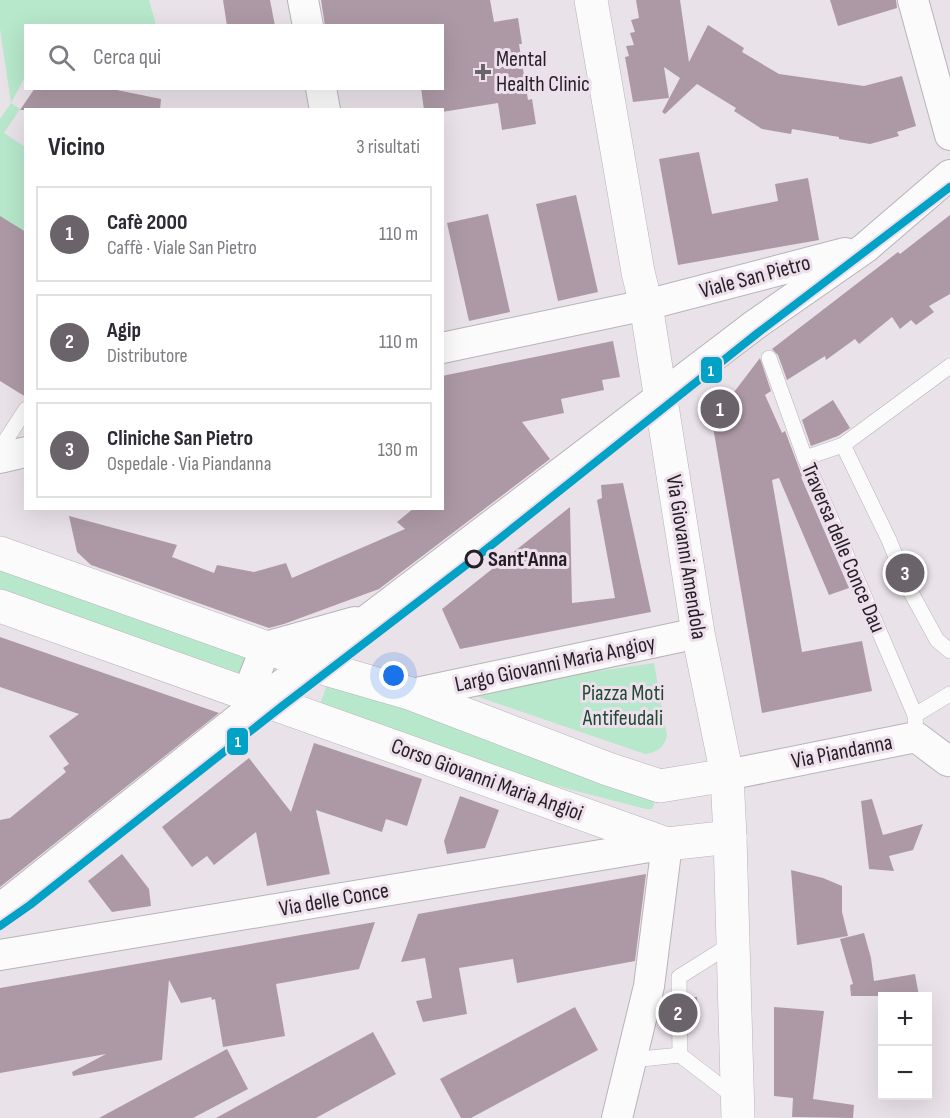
<!DOCTYPE html>
<html lang="it">
<meta charset="utf-8">
<style>
body{margin:0;font-family:"Sofia Sans Condensed",sans-serif;background:#f7f7f7;color:#2b2b33}
.controls{position:absolute;right:18px;bottom:18px;display:grid;overflow:hidden;border-radius:0px;box-shadow:0 6px 24px #0002}
.controls button{width:54px;height:54px;display:grid;place-items:center;padding:0;border:0;border-bottom:2px solid #e1e1e2;background:#fff;color:#2b2b33;font:30px sans-serif}
.you{position:absolute;left:394px;top:676px;width:21px;height:21px;margin:-15px;border:4px solid #fff;border-radius:50%;background:#1a73e8;box-shadow:0 0 0 9px #1a73e833}
.badge{display:grid;place-items:center;width:39px;height:39px;border-radius:50%;background:#6a6369;color:#fff;font-size:20px;font-weight:700}
.pin{position:absolute;translate:-50% -50%;border:3px solid #fff;box-shadow:0 2px 6px #0006}
.list{margin:0;padding:0;list-style:none}
h2{display:flex;justify-content:space-between;align-items:center;height:78px;margin:0;padding:0 24px;font-size:26px}
h2 small{font-size:20px;font-weight:400;color:#7c7c81}
.list li{display:grid;grid-template-columns:39px 1fr auto;gap:18px;align-items:center;box-sizing:border-box;height:96px;margin:0 12px 12px;padding:0 12px;border:2px solid #e1e1e2;border-radius:0px}
.list b{display:block;font-size:22px;white-space:nowrap}
.list p{margin:0;font-size:20px;white-space:nowrap;color:#7c7c81}
.list em{font-size:20px;font-style:normal;color:#7c7c81}
.icon{flex:none;width:33px;height:33px;fill:none;stroke:currentColor;stroke-width:2;stroke-linecap:round;stroke-linejoin:round}
.map{position:relative;flex:none;width:950px;height:1118px;overflow:hidden}
.search{position:absolute;background:#fff;box-shadow:0 6px 24px #0002;left:24px;top:24px;width:420px;height:66px;display:flex;align-items:center;gap:15px;box-sizing:border-box;padding:0 21px;border-radius:0px;color:#7c7c81;font-size:22px}
.panel{position:absolute;background:#fff;box-shadow:0 6px 24px #0002;left:24px;top:108px;width:420px;height:402px;border-radius:0px}
.map>svg:first-child{display:block}
.green{fill:#b7e8cb}
.building{fill:#ad99a6}
.lines{fill:none;stroke-linecap:round;stroke-linejoin:round}
.service-casing{stroke:#b8b3b8;stroke-width:16}
.minor-casing{stroke:#b8b3b8;stroke-width:32}
.tertiary-casing{stroke:#b8b3b8;stroke-width:34}
.secondary-casing{stroke:#b8b3b8;stroke-width:34}
.service{stroke:#fcfbfc;stroke-width:15}
.minor{stroke:#fcfbfc;stroke-width:30}
.tertiary{stroke:#fcfbfc;stroke-width:33}
.secondary{stroke:#fcfbfc;stroke-width:33}
.rail-1-casing{stroke:#eddfec;stroke-width:12}
.rail-1{stroke:#02a2c6;stroke-width:8}
.poi-dot{fill:#6a6369;stroke:#eddfec;stroke-width:2}
.stop-dot{fill:#eddfec;stroke:#251f24;stroke-width:3}
.labels{text-anchor:middle;dominant-baseline:central;stroke-width:6;stroke-linejoin:round;paint-order:stroke}
.poi-label{font-size:22px;fill:#251f24;stroke:#eddfec;text-anchor:start}
.street-label{font-size:22px;fill:#251f24;stroke:#eddfec}
.stop-label{font-size:22px;font-weight:bold;fill:#251f24;stroke:#eddfec;text-anchor:start}
.park-label{font-size:22px;fill:#204931;stroke:#eddfec}
.line-badge{stroke:#eddfec;stroke-width:2}
.badge-label{font-size:16px;text-anchor:middle;font-weight:bold;fill:#fff}
</style>
<div class="map">
<svg width="950" height="1118" viewBox="0 0 950 1118">
<rect width="100%" height="100%" fill="#eae2e9"/>
<g class="green">
<polygon points="0,0 149,0 156,25 26,26 25,77 11,103 20,109 4,133 25,147 25,232 0,216 0,119 11,103 0,29"/>
<polygon points="0,564 247,653 238,679 0,593"/>
<path d="M654,663l13,72c-3,13 -9,17 -22,19l-184,-63z"/>
<polygon points="328,682 649,796 653,798 654,805 652,809 646,809 506,773 319,707"/>
</g>
<g class="building">
<polygon points="223,0 270,0 275,26 227,26"/>
<polygon points="321,0 490,0 494,22 518,18 522,44 519,44 528,100 532,99 536,124 502,130 498,103 442,112 442,110 424,110 421,88 442,88 442,26 325,26"/>
<polygon points="636,0 680,0 689,62 708,25 744,48 742,52 779,74 864,86 902,76 916,126 897,132 899,136 870,144 839,139 839,137 792,129 791,134 762,129 734,111 736,108 697,84 665,114 662,112 680,78 664,67 669,98 633,102 625,57 629,56 626,46 634,45 630,33 635,32 631,20 639,18"/>
<polygon points="830,0 896,0 897,8 838,26"/>
<polygon points="35,88 107,88 161,99 160,110 20,110"/>
<polygon points="699,152 712,214 778,201 775,184 808,178 819,240 678,265 659,159"/>
<polygon points="576,195 598,292 558,301 536,204"/>
<polygon points="488,214 510,312 469,321 447,223"/>
<polygon points="950,215 950,294 929,306 934,312 916,325 911,320 900,329 892,317 859,344 855,339 826,360 825,356 787,380 778,355 772,349 898,252 900,254"/>
<polygon points="0,216 26,232 26,397 0,381"/>
<polygon points="613,341 620,377 602,380 604,390 561,399 564,413 522,422 550,459 379,589 284,624 269,628 91,565 77,552 69,516 177,545 172,557 214,573 217,565 254,572 286,563 292,578 405,529 397,522 414,508 442,508 442,376"/>
<polygon points="760,358 771,391 765,395 782,433 785,431 802,476 801,477 849,588 829,595 779,478 772,480 802,652 862,641 872,691 762,713 712,421"/>
<polygon points="833,400 850,428 838,436 811,446 802,420"/>
<polygon points="623,483 651,612 460,649 442,609 570,507 572,603 615,598 597,500 602,498 601,485"/>
<polygon points="0,637 219,713 0,887 0,820 10,818 66,772 63,768 69,764 49,736 79,714 0,687"/>
<polygon points="314,743 422,779 407,826 386,819 382,832 316,810 330,874 267,886 256,832 214,865 207,856 192,867 162,827 249,758 291,812"/>
<polygon points="460,796 499,810 485,848 447,854 444,841"/>
<polygon points="872,799 883,835 923,824 913,850 889,856 894,871 869,869 861,801"/>
<polygon points="122,854 149,889 151,906 112,912 88,881"/>
<polygon points="791,870 823,878 842,886 842,912 848,936 797,945"/>
<polygon points="646,874 635,961 517,983 513,959 459,968 467,1014 423,1022 416,1001 432,998 425,958 401,962 418,914"/>
<polygon points="375,922 359,969 276,984 285,1036 223,1047 215,999 212,1000 211,997 181,1003 169,980 162,1060 73,1076 72,1072 106,1054 0,1073 0,988"/>
<polygon points="864,933 871,958 874,981 915,974 919,996 851,996 850,985 853,984 840,939"/>
<polygon points="664,997 670,997 670,1024 662,1024 661,1008"/>
<polygon points="689,997 697,997 698,1024 689,1024"/>
<polygon points="575,1007 598,1050 471,1118 461,1118 440,1079"/>
<polygon points="774,1007 824,1011 813,1099 854,1105 853,1118 792,1117 793,1098 774,1096"/>
<polygon points="373,1032 396,1074 316,1118 216,1118"/>
<polygon points="227,1049 248,1089 193,1118 99,1118"/>
</g>
<g class="lines">
<g class="service-casing">
<g id="service">
<polyline points="769,358 805,458 915,715 916,737"/>
<polyline points="843,445 889,540 908,587 937,640 950,651"/>
<polyline points="0,449 26,409"/>
<polyline points="805,458 843,445 950,366"/>
<polyline points="915,715 950,694"/>
<polyline points="733,943 679,977 680,1055 736,1098"/>
<polyline points="631,1060 680,1055"/>
</g>
</g>
<g class="minor-casing">
<g id="minor">
<polyline points="303,0 308,26"/>
<polyline points="913,0 950,135"/>
<polyline points="321,88 325,110"/>
<polyline points="442,348 646,305 845,253"/>
<polyline points="0,458 26,452"/>
<polyline points="412,694 698,633"/>
<polyline points="247,695 266,647 355,622"/>
<polyline points="727,775 916,737 948,761 950,760"/>
<polyline points="0,909 262,700 756,324 865,248 950,175"/>
<polyline points="0,955 667,844 649,986 617,1118"/>
</g>
</g>
<g class="tertiary-casing">
<g id="tertiary">
<polyline points="0,553 329,670 412,694 608,769 660,786 727,775"/>
<polyline points="0,606 667,844 730,837"/>
</g>
</g>
<g class="secondary-casing">
<polyline id="secondary" points="591,0 638,272 646,305 698,633 727,775 730,837 738,1118"/>
</g>
<use href="#service" class="service"/>
<use href="#minor" class="minor"/>
<use href="#tertiary" class="tertiary"/>
<use href="#secondary" class="secondary"/>
<g class="rail-1-casing">
<polyline id="rail-1" points="0,926 30,905 281,707 474,559 759,332 950,187"/>
</g>
<use href="#rail-1" class="rail-1"/>
</g>
<path class="poi-dot" d="M480 63h6v6h6v6h-6v6h-6v-6h-6v-6h6z"/>
<circle class="stop-dot" cx="474" cy="559" r="8"/>
<g class="labels">
<g class="poi-label">
<text x="496" y="59">Mental<tspan x="496" dy="25">Health Clinic</tspan></text>
</g>
<g class="street-label">
<text transform="translate(755 277) rotate(-15)">Viale San Pietro</text>
<text transform="translate(843 548) rotate(67)">Traversa delle Conce Dau</text>
<text transform="translate(686 557) rotate(81)">Via Giovanni Amendola</text>
<text transform="translate(555 664) rotate(-12)">Largo Giovanni Maria Angioy</text>
<text transform="translate(842 752) rotate(-11)">Via Piandanna</text>
<text transform="translate(487 780) rotate(20)">Corso Giovanni Maria Angioi</text>
<text transform="translate(334 900) rotate(-10)">Via delle Conce</text>
</g>
<g class="stop-label">
<text x="488" y="559">Sant'Anna</text>
</g>
<g class="park-label">
<text x="623" y="693">Piazza Moti<tspan x="623" dy="25">Antifeudali</tspan></text>
</g>
</g>
<g class="line-badge">
<rect x="700" y="356" width="23" height="28" rx="6" fill="#02a2c6"/>
<rect x="226" y="727" width="23" height="29" rx="6" fill="#02a2c6"/>
</g>
<g class="badge-label">
<text x="711" y="376">1</text>
<text x="238" y="747">1</text>
</g>
</svg>
<div class="controls">
<button>+</button>
<button>−</button>
</div>
<div class="you"></div>
<div class="pin badge" style="left:720px;top:409px">1</div>
<div class="pin badge" style="left:678px;top:1013px">2</div>
<div class="pin badge" style="left:905px;top:573px">3</div>
<div class="search"><svg class="icon" aria-label="search" viewBox="0 0 24 24"><circle cx="10" cy="10" r="6"/><path d="M15 15l6 6"/></svg>Cerca qui</div>
<section class="panel">
<h2>Vicino<small>3 risultati</small></h2>
<ul class="list">
<li><span class="badge">1</span><div><b>Cafè 2000</b><p>Caffè · Viale San Pietro</p></div><em>110 m</em></li>
<li><span class="badge">2</span><div><b>Agip</b><p>Distributore</p></div><em>110 m</em></li>
<li><span class="badge">3</span><div><b>Cliniche San Pietro</b><p>Ospedale · Via Piandanna</p></div><em>130 m</em></li>
</ul>
</section>
</div>
